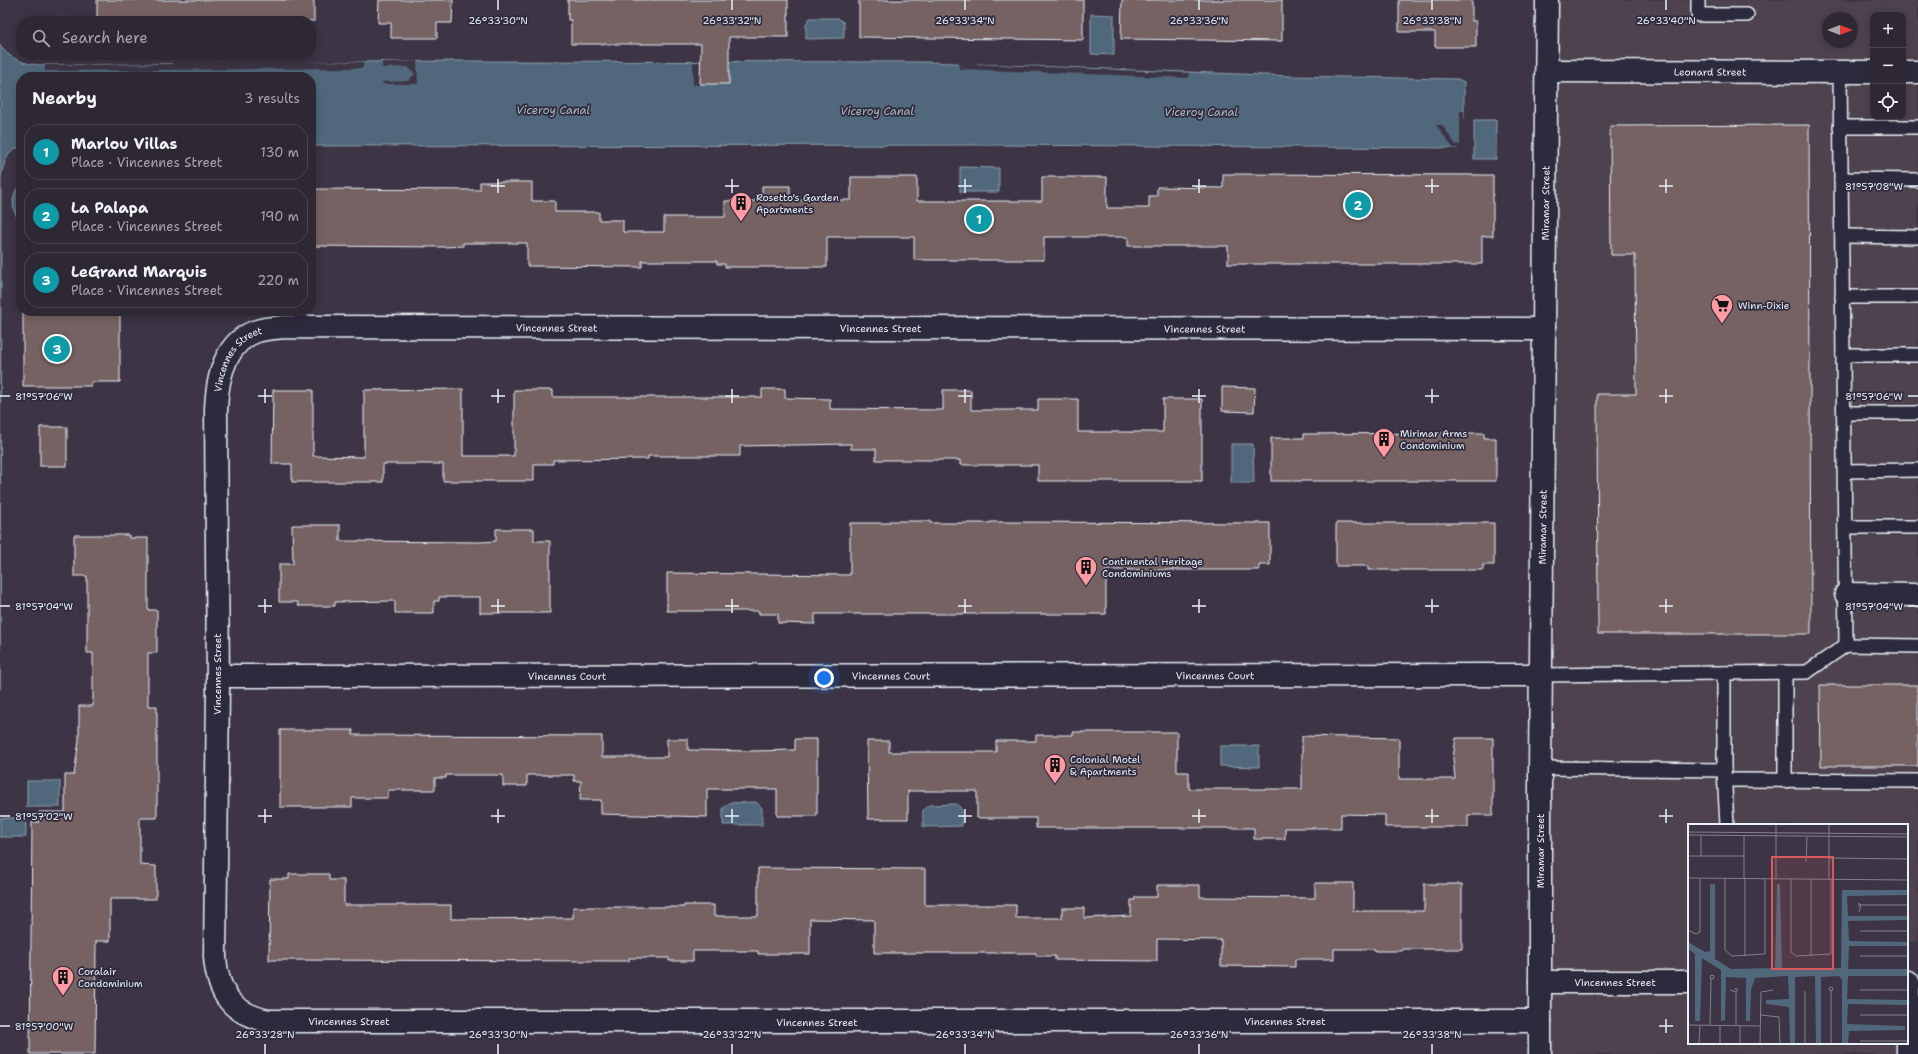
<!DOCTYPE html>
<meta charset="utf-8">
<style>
body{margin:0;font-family:"Shantell Sans",sans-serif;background:#36303c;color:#f1f3f6}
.controls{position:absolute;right:12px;top:12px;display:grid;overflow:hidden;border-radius:8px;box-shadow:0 2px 10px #0003}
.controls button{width:36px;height:36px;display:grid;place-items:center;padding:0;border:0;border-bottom:1px solid #49444f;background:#2e2834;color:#f1f3f6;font:20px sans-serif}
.compass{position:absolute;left:1822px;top:12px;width:36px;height:36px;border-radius:50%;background:#2e2834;box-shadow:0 2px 10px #0003;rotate:90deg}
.you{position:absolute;left:824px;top:678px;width:14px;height:14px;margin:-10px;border:3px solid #fff;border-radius:50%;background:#1a73e8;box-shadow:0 0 0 6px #1a73e833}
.badge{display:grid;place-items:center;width:26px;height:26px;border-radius:50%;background:#ff9aa2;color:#fff;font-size:13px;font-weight:700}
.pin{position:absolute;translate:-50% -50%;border:2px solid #fff;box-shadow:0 1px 4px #0006}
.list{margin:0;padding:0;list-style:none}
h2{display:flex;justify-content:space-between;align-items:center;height:52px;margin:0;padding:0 16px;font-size:17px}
h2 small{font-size:13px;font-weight:400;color:#a7a6ac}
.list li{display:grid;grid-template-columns:26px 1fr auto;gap:12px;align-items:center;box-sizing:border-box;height:56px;margin:0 8px 8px;padding:0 8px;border:1px solid #49444f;border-radius:16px}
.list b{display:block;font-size:15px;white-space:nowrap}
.list p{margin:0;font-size:13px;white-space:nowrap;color:#a7a6ac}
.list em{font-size:13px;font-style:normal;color:#a7a6ac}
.icon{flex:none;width:22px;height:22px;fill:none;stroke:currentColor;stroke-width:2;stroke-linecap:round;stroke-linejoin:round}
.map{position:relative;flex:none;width:1918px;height:1054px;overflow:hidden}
.search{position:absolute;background:#2e2834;box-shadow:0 2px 10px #0003;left:16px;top:16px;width:300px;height:44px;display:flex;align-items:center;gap:10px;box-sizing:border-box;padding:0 14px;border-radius:16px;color:#a7a6ac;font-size:15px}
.panel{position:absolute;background:#2e2834;box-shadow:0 2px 10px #0003;left:16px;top:72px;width:300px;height:244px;border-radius:16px}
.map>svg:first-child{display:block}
.built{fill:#4e424e;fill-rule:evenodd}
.water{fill:#51687c;stroke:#8d9fae}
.pier{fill:#3d3545}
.building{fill:#776264;stroke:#e8f1f8}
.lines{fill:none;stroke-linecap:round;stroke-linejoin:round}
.lane-casing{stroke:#e8f1f8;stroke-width:16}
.street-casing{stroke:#e8f1f8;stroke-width:25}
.lane{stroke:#2f2a3d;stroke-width:13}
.street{stroke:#2f2a3d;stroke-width:22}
.ticks{fill:none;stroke:#e8f1f8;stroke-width:1.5}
.labels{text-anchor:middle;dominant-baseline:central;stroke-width:3.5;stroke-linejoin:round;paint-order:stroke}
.street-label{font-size:10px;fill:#e8f1f8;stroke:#2f2a3d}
.poi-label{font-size:10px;fill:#e8f1f8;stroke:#2f2a3d;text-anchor:start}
.water-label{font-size:11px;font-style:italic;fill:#acbac6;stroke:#2f2a3d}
.inset-road{fill:none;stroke:#81808d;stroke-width:1}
.view{fill:#da5a5c;fill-opacity:0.15;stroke:#da5a5c;stroke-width:2}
.inset-edge{fill:none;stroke:#e8f1f8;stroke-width:2}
.ticks-label{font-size:10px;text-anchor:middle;fill:#e8f1f8;stroke:#2f2a3d;stroke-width:3.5;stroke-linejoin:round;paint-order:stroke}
</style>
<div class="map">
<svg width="1918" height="1054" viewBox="0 0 1918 1054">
<rect width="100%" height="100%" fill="#3d3545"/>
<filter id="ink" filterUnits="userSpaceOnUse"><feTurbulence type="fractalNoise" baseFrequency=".025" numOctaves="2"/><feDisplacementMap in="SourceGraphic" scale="8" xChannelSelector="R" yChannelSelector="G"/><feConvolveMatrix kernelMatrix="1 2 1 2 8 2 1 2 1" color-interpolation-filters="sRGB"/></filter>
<g filter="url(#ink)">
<path class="built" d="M1544,0h374v941h-11v-116h-218v218h218v-70h11v81h-379zM1873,15h30v102h-30zM1828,18h24v24h-24z"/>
<g class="water">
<polygon points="1091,14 1114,15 1114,55 1091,54"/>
<rect x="29" y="18" width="39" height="3"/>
<polygon points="810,18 838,18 844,23 844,38 806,39 806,24"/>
<path d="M0,45c8,14 25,19 39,20l421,-4 467,1 363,14 168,3 6,3v64l-6,2 -468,-3 -679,1v-69h-290v70c-15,3 -18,19 -20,31l-1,511z"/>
<rect x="1474" y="120" width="22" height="39"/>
<polygon points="960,167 999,168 999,192 960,192"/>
<path d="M21,184v38c-10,-10 -11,-28 0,-38z"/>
<polygon points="1231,444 1253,444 1254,483 1231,483"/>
<polygon points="1220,746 1259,746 1259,767 1220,766"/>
<rect x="27" y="781" width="33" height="26"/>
<polygon points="756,802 762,808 762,825 723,825 723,808 729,803"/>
<polygon points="957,804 962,810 962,826 923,827 923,810 929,805"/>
<rect x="0" y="818" width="26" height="19"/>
</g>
<g class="pier">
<polygon points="417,61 418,84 383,84 382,82 408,81 415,74 408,67 382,68 382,62"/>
<polygon points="959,61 977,62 977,64 1189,73 1189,78 959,69"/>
<polygon points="172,62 363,62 363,68 45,71 45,65 172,64"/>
<polygon points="693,62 728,62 701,67 701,85 693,85"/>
<polygon points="1460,111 1464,111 1464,118 1466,119 1466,146 1458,150 1458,148 1453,148 1436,125 1442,125 1456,145 1460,144"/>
</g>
<g class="building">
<rect x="97" y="0" width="217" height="21"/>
<polygon points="379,0 453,0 452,23 437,23 437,38 391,38 391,23 378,23"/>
<polygon points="568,0 788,0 788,37 729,37 729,84 700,84 701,44 571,44 571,20 568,20"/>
<polygon points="859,0 1083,0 1083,40 859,37"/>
<polygon points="1122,0 1282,0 1282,41 1121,39"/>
<polygon points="1399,0 1472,0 1472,21 1476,21 1476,47 1435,47 1435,32 1399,32"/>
<polygon points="1809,125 1811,634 1598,634 1597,394 1636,394 1635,255 1611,255 1610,126"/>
<polygon points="1223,174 1493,175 1493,236 1482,236 1482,264 1228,264 1228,246 1128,246 1128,237 1044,237 1044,260 914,260 914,237 827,237 827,267 725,267 725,264 717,264 717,261 642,261 642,267 527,266 527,243 463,243 463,246 445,247 311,246 311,189 480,190 480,182 532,182 532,201 555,201 555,212 599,212 599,220 623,220 623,232 664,232 664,217 725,217 725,201 762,201 762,186 790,186 790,200 851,200 851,177 917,177 917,201 1042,201 1042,177 1107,177 1107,208 1149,208 1149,196 1157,196 1157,187 1223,188"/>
<polygon points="23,311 120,311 120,382 91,382 91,386 23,386"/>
<polygon points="1222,387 1255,388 1254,412 1222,411"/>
<polygon points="463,389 463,456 514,456 514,390 553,390 553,397 762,397 762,389 785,389 785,398 830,399 830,409 943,410 943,390 971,390 971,410 1038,410 1038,399 1078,399 1078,432 1163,432 1163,399 1202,399 1202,481 1038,481 1038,465 960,465 960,460 876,460 876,449 851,449 851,444 740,446 740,456 648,456 648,459 553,460 553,464 534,464 534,481 443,481 443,464 383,464 383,482 292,482 292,464 272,464 273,390 313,390 313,456 364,457 364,390"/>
<rect x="40" y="427" width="27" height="39"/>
<polygon points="1452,433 1484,433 1484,438 1496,438 1496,481 1271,481 1271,438 1304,438 1304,434"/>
<polygon points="889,521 930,521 930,523 990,523 990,522 1270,523 1270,565 1259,565 1259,570 1106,570 1106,614 815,614 815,624 778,623 778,614 759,614 759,611 667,611 667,573 850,575 850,523 889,523"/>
<polygon points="1336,523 1494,523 1494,565 1483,565 1483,570 1368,570 1368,566 1336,566"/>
<polygon points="292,525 340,525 340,541 480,542 496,541 496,529 534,529 534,541 550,541 550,613 480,613 480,597 439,597 439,601 434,601 434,613 395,613 395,601 335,602 335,606 298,606 298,602 279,602 279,564 293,564"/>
<polygon points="74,535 129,535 129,538 148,538 148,610 157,610 157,653 148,653 148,706 157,706 157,818 140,818 140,865 156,866 156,899 110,899 110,941 96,941 95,1054 30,1054 32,822 39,822 39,812 65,812 65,775 74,775 79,740 79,706 93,706 93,653 87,653 87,576 74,576"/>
<polygon points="1820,685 1918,685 1918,766 1821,766"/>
<polygon points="280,730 353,730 353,735 602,736 602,757 667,757 667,739 688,739 688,750 751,751 795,750 795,739 817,739 817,816 777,816 777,789 707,789 707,817 601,814 601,800 580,800 581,781 574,781 574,775 527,775 527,786 503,786 503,775 446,775 446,778 435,778 435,790 388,790 388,798 352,798 352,807 280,807"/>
<polygon points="1073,732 1177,732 1177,772 1189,772 1189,789 1302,789 1302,736 1399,738 1399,779 1455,779 1453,758 1456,738 1493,738 1493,815 1468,815 1468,827 1385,827 1385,815 1341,814 1341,828 1285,828 1285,839 1254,839 1254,828 1036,828 1036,818 977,818 977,791 908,791 908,819 868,819 867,741 889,741 889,752 996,752 996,741 1036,741 1036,735 1073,735"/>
<polygon points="758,868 925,869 925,905 1016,905 1016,918 1062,918 1062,908 1084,908 1084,918 1131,916 1131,900 1135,900 1135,897 1157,897 1157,885 1200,885 1200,897 1315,898 1315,883 1353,883 1353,911 1424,911 1424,884 1462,884 1462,949 1402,949 1402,951 1375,951 1375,949 1334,949 1334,959 1295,959 1295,967 1221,966 1221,940 1157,939 1157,961 1055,960 1055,956 1036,956 1036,953 874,953 874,920 810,919 810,954 758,954 758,951 693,951 693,961 669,961 669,958 629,958 629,961 269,960 270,879 289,879 289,874 329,874 329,880 344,880 344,905 451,905 451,919 573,918 573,907 684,907 684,905 714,905 714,916 758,916"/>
</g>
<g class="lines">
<g class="lane-casing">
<g id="lane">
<polyline points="1698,0 1698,15 1747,15"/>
<polyline points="1840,72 1846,645"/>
<polyline points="1840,127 1918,127"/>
<polyline points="1841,179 1918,180"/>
<polyline points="1842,236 1918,237"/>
<polyline points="1842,297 1918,297"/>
<polyline points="1843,355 1918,355"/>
<polyline points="1844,413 1918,413"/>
<polyline points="1845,471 1918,470"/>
<polyline points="1845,527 1918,527"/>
<polyline points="1724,673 1724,770 1727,825"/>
<polyline points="1541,675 1807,672 1846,645 1918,646"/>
<polyline points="1540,768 1724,770"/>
<polyline points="1725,780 1918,781"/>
<polyline points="1785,781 1785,672"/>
</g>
</g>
<g class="street-casing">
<g id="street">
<path id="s1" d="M1547,71l326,1"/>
<polyline points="1903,72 1918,72"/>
<polyline points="1846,594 1918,595"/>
<path id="s2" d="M218,676l1323,-1"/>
<path id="s3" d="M1540,982h149"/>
<path id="s4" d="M1540,1021h-1271c-37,-7 -51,-27 -54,-64l3,-269 -2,-278c1,-31 8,-68 41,-79 9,-3 19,-3 27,-4l1260,2"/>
<path id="s5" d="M1540,1054v-286l7,-768"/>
<polyline points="1908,1054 1908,982"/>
</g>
</g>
<use href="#lane" class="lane"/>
<use href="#street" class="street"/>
</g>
</g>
<path class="ticks" d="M498,0v10M732,0v10M965,0v10M1199,0v10M1432,0v10M1666,0v10M498,179v14M732,179v14M965,179v14M1199,179v14M1432,179v14M1666,179v14M491,186h14M725,186h14M958,186h14M1192,186h14M1425,186h14M1659,186h14M1908,186h10M265,389v14M498,389v14M732,389v14M965,389v14M1199,389v14M1432,389v14M1666,389v14M0,396h10M258,396h14M491,396h14M725,396h14M958,396h14M1192,396h14M1425,396h14M1659,396h14M1908,396h10M265,599v14M498,599v14M732,599v14M965,599v14M1199,599v14M1432,599v14M1666,599v14M0,606h10M258,606h14M491,606h14M725,606h14M958,606h14M1192,606h14M1425,606h14M1659,606h14M1908,606h10M265,809v14M498,809v14M732,809v14M965,809v14M1199,809v14M1432,809v14M1666,809v14M0,816h10M258,816h14M491,816h14M725,816h14M958,816h14M1192,816h14M1425,816h14M1659,816h14M1666,1019v14M0,1026h10M1659,1026h14M265,1044v10M498,1044v10M732,1044v10M965,1044v10M1199,1044v10M1432,1044v10"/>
<defs>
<g id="building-pin" transform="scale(1.15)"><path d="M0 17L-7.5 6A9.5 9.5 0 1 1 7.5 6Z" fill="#ff9aa2" stroke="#2f2a3d"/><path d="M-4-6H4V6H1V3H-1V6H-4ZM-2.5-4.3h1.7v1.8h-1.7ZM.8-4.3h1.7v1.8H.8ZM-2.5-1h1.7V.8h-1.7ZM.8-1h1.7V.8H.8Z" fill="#111"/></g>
<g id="supermarket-pin" transform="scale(1.15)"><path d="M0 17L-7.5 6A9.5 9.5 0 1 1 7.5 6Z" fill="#ff9aa2" stroke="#2f2a3d"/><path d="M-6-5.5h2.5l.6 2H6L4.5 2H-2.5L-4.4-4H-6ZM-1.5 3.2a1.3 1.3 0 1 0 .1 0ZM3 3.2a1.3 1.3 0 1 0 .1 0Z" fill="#111"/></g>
</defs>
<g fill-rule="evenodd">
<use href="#building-pin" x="741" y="203"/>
<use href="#supermarket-pin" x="1722" y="305"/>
<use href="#building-pin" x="1384" y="439"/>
<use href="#building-pin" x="1086" y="567"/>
<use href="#building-pin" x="1055" y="765"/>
<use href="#building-pin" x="63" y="977"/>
</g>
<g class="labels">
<g class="street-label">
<text stroke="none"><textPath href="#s1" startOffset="163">Leonard Street</textPath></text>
<text stroke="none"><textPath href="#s5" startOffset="851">Miramar Street</textPath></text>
<text stroke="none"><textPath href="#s4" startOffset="2305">Vincennes Street</textPath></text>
<text stroke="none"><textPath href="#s4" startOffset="2629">Vincennes Street</textPath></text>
<text stroke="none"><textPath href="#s4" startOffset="2953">Vincennes Street</textPath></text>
<text stroke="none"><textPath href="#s4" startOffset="1969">Vincennes Street</textPath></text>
<text stroke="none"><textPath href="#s5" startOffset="527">Miramar Street</textPath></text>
<text transform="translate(217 674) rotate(-90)">Vincennes Street</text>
<text stroke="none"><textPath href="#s2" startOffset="349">Vincennes Court</textPath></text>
<text stroke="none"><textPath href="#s2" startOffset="673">Vincennes Court</textPath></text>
<text stroke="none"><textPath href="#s2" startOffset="997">Vincennes Court</textPath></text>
<text transform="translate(1540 851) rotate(-90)">Miramar Street</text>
<text stroke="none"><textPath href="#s3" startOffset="75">Vincennes Street</textPath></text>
<text x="349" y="1021">Vincennes Street</text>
<text x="1285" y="1021">Vincennes Street</text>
<text x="817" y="1022">Vincennes Street</text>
</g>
<g class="poi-label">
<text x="756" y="197">Rosetto's Garden<tspan x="756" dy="12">Apartments</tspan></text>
<text x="1738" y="305">Winn-Dixie</text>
<text x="1400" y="433">Mirimar Arms<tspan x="1400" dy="12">Condominium</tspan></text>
<text x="1102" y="561">Continental Heritage<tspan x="1102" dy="12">Condominiums</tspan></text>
<text x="1070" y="759">Colonial Motel<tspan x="1070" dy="12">&amp; Apartments</tspan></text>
<text x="78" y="971">Coralair<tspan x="78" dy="12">Condominium</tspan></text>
</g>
<g class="water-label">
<text x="553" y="110">Viceroy Canal</text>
<text x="877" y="111">Viceroy Canal</text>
<text x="1201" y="112">Viceroy Canal</text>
</g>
</g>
<g transform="translate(1688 824)">
<rect width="220" height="220" fill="#3d3545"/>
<path d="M22,60h5v75l16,10 44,-1 2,-84h3l2,85 59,-1 1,-78h66v5l-61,1 1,20h60v4l-60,1 1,20 59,1v4h-59l-1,23h60v7h-60l-1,23 61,1v5l-60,-1 -1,20 58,2v4l-56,1 -1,12h-6v-63l-3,-4 -18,1v66h-5l-1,-67 -20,1v66h-5l-1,-36 -23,-3v-4l23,-1 -1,-23 -33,2 -4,12 -1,31h-4v-43l-20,-1 -1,43 -4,1v-51l-19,-12 -2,63h-5v-67l-7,-5v-7l17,10 5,-1z" fill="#51687c"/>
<path class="inset-road" d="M0,8l220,2M0,11l220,2M0,32h56M13,32v-21M141,34l79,1M118,38l1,-25M0,54l220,2M37,54v72l7,6 33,-2v-75M56,55v-44M57,55v77M88,55v-54M103,55v73l5,4 35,-2v-75M123,55v77M141,55v-54M173,81h47M171,88l2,-7 -2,-2v4M0,106l8,4 4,-2v-54M172,107h48M172,132h48M23,151l3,1 -1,3 -3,-1zM144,163l1,3 -3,1 -1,-3zM42,166l6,2 2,-2 -2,-2 -2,2M172,166h48M73,191l18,2 1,26M172,191h48M0,201l72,1M22,201l1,-46M48,201v-33M172,217h48M11,219l1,-18M32,219v-17M52,219v-18M72,219l1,-51 12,-2M117,219v-52M143,219v-52"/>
<path class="view" d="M84,33h61v112h-61z"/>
<rect width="220" height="220" class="inset-edge"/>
</g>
<g class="ticks-label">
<text x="498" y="24">26°33'30"N</text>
<text x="732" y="24">26°33'32"N</text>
<text x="965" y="24">26°33'34"N</text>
<text x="1199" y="24">26°33'36"N</text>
<text x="1432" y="24">26°33'38"N</text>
<text x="1666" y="24">26°33'40"N</text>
<text x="1874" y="190">81°57'08"W</text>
<text x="1874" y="400">81°57'06"W</text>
<text x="44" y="400">81°57'06"W</text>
<text x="1874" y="610">81°57'04"W</text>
<text x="44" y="610">81°57'04"W</text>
<text x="44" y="820">81°57'02"W</text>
<text x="44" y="1030">81°57'00"W</text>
<text x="265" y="1038">26°33'28"N</text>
<text x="498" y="1038">26°33'30"N</text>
<text x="732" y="1038">26°33'32"N</text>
<text x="965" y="1038">26°33'34"N</text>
<text x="1199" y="1038">26°33'36"N</text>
<text x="1432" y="1038">26°33'38"N</text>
</g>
</svg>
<div class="controls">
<button>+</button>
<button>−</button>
<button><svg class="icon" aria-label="locate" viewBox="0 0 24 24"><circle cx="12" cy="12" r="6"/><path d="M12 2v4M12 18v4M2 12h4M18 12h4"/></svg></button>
</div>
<svg class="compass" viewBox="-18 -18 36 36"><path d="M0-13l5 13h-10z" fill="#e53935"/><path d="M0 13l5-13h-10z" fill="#a7a6ac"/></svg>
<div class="you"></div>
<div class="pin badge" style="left:979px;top:219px;background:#0f9aa8">1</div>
<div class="pin badge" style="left:1358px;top:205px;background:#0f9aa8">2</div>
<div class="pin badge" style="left:57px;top:349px;background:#0f9aa8">3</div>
<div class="search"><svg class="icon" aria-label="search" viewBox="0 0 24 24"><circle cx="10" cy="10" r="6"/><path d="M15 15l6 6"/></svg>Search here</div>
<section class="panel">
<h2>Nearby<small>3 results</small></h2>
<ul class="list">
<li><span class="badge" style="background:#0f9aa8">1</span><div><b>Marlou Villas</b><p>Place · Vincennes Street</p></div><em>130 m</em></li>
<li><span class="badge" style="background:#0f9aa8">2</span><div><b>La Palapa</b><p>Place · Vincennes Street</p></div><em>190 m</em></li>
<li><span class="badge" style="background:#0f9aa8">3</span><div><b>LeGrand Marquis</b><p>Place · Vincennes Street</p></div><em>220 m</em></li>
</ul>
</section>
</div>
